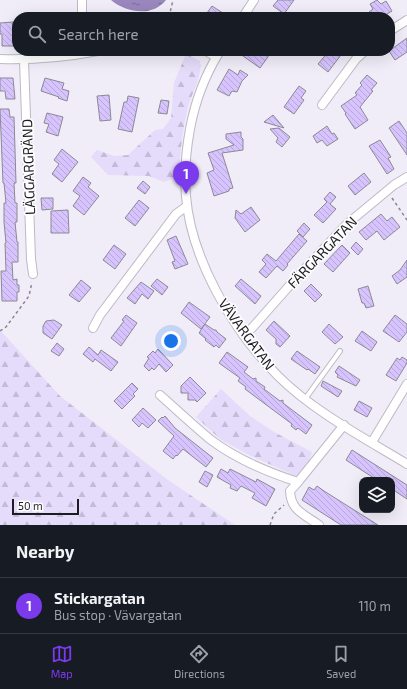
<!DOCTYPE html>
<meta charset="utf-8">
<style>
body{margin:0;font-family:"Exo 2",sans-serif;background:#20242c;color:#f1f3f6}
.controls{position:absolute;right:12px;bottom:12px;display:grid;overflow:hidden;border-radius:8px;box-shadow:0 4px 16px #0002}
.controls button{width:36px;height:36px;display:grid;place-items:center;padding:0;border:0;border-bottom:1px solid #363941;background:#171b24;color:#f1f3f6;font:20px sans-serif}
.scale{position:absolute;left:12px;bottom:10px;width:67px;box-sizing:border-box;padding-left:4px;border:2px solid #1d1c20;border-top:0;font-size:11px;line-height:14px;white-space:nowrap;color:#1d1c20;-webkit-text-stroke:3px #fdfcfe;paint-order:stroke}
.you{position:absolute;left:171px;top:341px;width:14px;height:14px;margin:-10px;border:3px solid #fff;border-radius:50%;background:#1a73e8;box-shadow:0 0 0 6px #1a73e833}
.badge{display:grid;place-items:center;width:26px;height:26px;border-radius:50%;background:#7c3aed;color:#fff;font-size:13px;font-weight:700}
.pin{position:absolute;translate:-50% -33px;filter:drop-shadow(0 1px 2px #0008)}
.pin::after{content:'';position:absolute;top:21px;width:14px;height:12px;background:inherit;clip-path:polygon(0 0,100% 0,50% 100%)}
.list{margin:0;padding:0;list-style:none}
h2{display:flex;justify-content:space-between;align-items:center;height:52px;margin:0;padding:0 16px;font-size:17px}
h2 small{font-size:13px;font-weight:400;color:#9ea1a6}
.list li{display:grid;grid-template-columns:26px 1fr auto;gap:12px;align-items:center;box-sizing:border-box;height:56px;padding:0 16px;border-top:1px solid #363941}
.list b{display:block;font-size:15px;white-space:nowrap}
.list p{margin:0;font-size:13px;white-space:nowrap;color:#9ea1a6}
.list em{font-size:13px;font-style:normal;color:#9ea1a6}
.icon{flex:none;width:22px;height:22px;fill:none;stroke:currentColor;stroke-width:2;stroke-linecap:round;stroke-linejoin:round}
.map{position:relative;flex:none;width:407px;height:525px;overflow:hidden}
.search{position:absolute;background:#171b24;box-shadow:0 4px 16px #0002;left:12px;right:12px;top:12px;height:44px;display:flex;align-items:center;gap:10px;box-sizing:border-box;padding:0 14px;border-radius:16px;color:#9ea1a6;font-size:15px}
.sheet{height:108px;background:#171b24}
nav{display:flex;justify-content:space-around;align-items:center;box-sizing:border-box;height:56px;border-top:1px solid #363941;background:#171b24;font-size:11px;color:#9ea1a6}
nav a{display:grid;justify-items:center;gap:2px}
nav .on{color:#7c3aed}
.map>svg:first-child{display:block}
.forest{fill:url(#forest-firs)}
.water{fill:url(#water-ripples)}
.building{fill:url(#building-back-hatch);stroke:#8c8994}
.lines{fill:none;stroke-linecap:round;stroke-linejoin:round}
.lane-casing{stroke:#bdbac5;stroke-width:6}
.street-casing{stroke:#bdbac5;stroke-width:10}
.path{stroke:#88868e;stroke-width:1.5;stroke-dasharray:3 3;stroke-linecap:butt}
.lane{stroke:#fff;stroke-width:4}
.street{stroke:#fff;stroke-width:8}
.labels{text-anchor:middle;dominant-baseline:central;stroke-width:3.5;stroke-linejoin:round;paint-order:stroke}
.street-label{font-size:14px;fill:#1d1c20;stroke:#fdfcfe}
</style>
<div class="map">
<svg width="407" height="525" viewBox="0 0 407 525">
<defs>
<pattern id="forest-firs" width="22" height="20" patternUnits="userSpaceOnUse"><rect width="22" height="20" fill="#e5dbfa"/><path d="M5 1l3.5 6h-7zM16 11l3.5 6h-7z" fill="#c4bbd6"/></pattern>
<pattern id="water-ripples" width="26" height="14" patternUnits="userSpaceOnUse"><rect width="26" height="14" fill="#9987bd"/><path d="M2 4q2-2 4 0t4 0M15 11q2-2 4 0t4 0" fill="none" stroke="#7c6e99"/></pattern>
<pattern id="building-back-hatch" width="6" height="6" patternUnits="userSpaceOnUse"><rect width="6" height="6" fill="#d7c4fe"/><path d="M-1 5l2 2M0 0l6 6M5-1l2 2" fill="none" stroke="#b8a8d9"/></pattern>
</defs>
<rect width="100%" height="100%" fill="#f0edf9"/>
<g class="forest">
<path d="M186,54l14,7c3,17 -10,34 -13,50 -5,22 -7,43 -8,65l-15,6 -15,-6 -41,-1 -17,-18 6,-7 17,6 14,-1 27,-25 8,-1 8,-11 3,-35z"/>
<polygon points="0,330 60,396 168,480 235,525 0,525"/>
<polygon points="221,389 250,416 274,432 312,452 309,462 296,476 247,454 220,439 196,417"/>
</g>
<path class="water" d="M111,0h55c-13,17 -40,13 -55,0z"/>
<g class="building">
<polygon points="278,0 294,0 284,14 273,6"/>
<polygon points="377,0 381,4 386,1 392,11 382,17 372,17 369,12 373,9 370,4"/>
<polygon points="212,6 229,17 204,17"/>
<polygon points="13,22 14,46 2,46 2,34 0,34 0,23"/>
<polygon points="407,38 407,52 395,60 389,51"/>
<polygon points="236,51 272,51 260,68"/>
<polygon points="329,51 344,51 328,72 318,64"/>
<polygon points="229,69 238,75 240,70 248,75 242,81 237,92 232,91 229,96 217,90"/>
<polygon points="367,75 377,83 371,90 373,91 360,107 368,120 355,129 345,114 346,113 341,106 357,95 355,93 362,85 360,83"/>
<polygon points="0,78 13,78 15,99 6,99 5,91 0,91"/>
<polygon points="45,78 64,83 62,89 69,91 67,101 58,98 59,97 41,91"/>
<polygon points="299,86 306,91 301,98 304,100 294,114 284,107"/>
<polygon points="109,95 111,120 100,121 97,96"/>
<polygon points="128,96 139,98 132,132 118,129 124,102 127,102"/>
<polygon points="161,100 169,101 167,114 158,113"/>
<polygon points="0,109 9,109 10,117 14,117 16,183 14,183 15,203 17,203 17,222 15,222 17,242 18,242 18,262 12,262 13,280 17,279 17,285 19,285 19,292 17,292 17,301 2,301 1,271 6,271 5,243 6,243 4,222 4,203 6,203 4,183 3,183"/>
<polygon points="47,113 63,117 58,136 46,132 49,124 44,123"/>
<polygon points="273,115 284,128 264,122"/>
<polygon points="399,121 407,133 407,155 389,128"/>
<polygon points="327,126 332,134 334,133 338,139 327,146 322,140 317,143 313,136"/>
<polygon points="279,128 290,137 282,147 276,142 278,138 270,129"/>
<polygon points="241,132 241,137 243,139 243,150 222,153 233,188 229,189 229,191 214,196 207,173 214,170 208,153 234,145 226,139 226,134"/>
<polygon points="380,140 391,157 388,158 394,169 387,174 369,146"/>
<polygon points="62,149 78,162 62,182 52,174 59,164 54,160"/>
<polygon points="364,173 371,182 355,195 348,186"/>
<polygon points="83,177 91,183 88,187 99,196 84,215 73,206 80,196 73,191"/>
<polygon points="143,181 150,187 145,194 137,188"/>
<polygon points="330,192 336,197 330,204 336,209 323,223 314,215 327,202 324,199"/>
<polygon points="41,198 53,198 53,209 42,210"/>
<polygon points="139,200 149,208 135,226 125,218"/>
<polygon points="251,207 260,220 245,232 235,218 236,210 241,214"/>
<polygon points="68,210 69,233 51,233 51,211"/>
<polygon points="381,214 387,221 392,217 400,227 384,240 377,231 366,240 359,232"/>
<polygon points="304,223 310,229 303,237 297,231"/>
<polygon points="299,234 307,241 287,264 288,265 283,271 277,266 266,278 259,272 266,264 262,260 267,254 276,261"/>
<polygon points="176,236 188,264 175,269 172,262 175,261 167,240"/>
<polygon points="356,242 363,249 358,255 351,248"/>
<polygon points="114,245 126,254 115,269 103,260"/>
<polygon points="342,245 350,253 333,272 324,264"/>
<polygon points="407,260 407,277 397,284 392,276 400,270"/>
<polygon points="157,279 168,287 162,295 151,286"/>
<polygon points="241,279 261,296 255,304 235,286"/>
<polygon points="81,280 91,288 79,302 69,295"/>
<polygon points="141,282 154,291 148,299 142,294 135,304 127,298"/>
<polygon points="311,284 322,295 315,302 304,291"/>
<polygon points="368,286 374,306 366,308 364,303 362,303 358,289"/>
<polygon points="189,302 210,317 201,329 181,313"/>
<polygon points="126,315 137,323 121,346 111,338 124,321 122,320"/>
<polygon points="395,315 407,324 407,332 399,342 383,331"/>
<polygon points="54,320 62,325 52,339 43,333 43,326 46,321"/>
<polygon points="274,321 290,336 280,347 276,344 276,339 266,330"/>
<polygon points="205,324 214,330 216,330 217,332 226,339 219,348 216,345 214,347 205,340 206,339 199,333"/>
<polygon points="329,324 343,337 335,344 322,332"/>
<polygon points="362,331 377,342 371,351 355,341"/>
<polygon points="57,343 64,349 59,356 51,351"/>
<polygon points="89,347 98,355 101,350 118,362 111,371 95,359 93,362 83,354"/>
<polygon points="158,349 173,365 166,372 159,364 154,370 152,368 149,371 144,366 149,358 147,357 153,351 155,353"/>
<polygon points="297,351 320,367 315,374 308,369 307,370 291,359"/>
<polygon points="227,352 248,367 244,372 253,379 256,378 256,381 265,387 264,389 280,401 283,400 283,403 312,425 306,434 298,428 296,430 291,426 292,424 245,389 246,387 238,381 240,378 219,363"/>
<polygon points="402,357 407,360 407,363 396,381 386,375 397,358 400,360"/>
<polygon points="339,366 360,380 356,386 337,377 338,375 335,372"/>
<polygon points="190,377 206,393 197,402 195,400 188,400 188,393 181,393 181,386"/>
<polygon points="323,381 342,391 338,397 321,386"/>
<polygon points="132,383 138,389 133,394 135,396 122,409 114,401"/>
<polygon points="359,401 372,408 367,417 354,410"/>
<polygon points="143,408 156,420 148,428 142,423 139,427 132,420"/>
<polygon points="165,416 175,428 213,458 206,467 183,449 177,456 176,455 173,459 163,451 174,436 158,421 162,417 163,418"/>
<polygon points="352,450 407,485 407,499 392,489 392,480 377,480 346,460"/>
<polygon points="221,469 228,473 230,469 256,482 257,479 275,489 266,506 252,498 255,493 241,486 237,491 230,488 231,485 217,477"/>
<polygon points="205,471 213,475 207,487 199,482"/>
<polygon points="317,486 324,491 378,525 341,525 302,500 309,487 314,490"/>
</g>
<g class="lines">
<g class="lane-casing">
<polyline id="lane" points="305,399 340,351"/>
</g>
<g class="street-casing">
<g id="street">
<polyline points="82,0 82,17"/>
<polyline points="243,17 254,0"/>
<polyline points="390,31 407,20"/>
<polyline points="206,51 216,57"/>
<path d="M220,51c-15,24 -25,51 -30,78 -4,22 -6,45 -4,67 5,63 47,135 92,180 35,35 86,62 129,88"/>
<path d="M0,59c33,1 66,-2 98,-8"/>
<polyline points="24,60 31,259 33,274"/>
<polyline points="322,105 356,59 365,51"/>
<polyline points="93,328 100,315 176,214 187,206"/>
<polyline points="243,335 252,328 298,276 347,224 394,185 407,177"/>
<path d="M160,395c17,15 34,31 51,45 24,18 59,33 87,42l46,-57"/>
<polyline points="372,442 407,384"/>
<path d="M298,482l-8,9c1,20 14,23 29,34"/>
</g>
</g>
<g class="path">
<polyline points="169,17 173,0"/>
<polyline points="392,198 407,220"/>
<polyline points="0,331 6,327 29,296 32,282"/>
<polyline points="270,525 274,514 284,505"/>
</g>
<use href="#lane" class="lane"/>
<use href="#street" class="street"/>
</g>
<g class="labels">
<g class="street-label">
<text transform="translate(28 167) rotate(-92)">LÄGGARGRÄND</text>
<text transform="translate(322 252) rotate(-46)">FÄRGARGATAN</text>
<text transform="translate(247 334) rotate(54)">VÄVARGATAN</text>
</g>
</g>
</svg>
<div class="controls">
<button><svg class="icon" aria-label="layers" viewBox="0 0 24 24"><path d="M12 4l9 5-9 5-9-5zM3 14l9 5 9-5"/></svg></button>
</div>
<div class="scale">50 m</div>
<div class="you"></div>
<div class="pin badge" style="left:186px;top:194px">1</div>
<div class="search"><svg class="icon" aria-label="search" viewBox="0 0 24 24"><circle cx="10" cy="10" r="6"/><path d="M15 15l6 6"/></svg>Search here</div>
</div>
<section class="sheet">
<h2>Nearby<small></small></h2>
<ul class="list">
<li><span class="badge">1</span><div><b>Stickargatan</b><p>Bus stop · Vävargatan</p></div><em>110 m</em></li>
</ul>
</section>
<nav>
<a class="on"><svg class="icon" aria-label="map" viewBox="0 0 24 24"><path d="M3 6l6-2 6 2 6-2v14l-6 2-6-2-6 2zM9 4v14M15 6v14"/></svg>Map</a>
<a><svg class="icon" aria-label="directions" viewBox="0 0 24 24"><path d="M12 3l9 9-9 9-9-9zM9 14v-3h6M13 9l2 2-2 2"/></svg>Directions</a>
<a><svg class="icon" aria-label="saved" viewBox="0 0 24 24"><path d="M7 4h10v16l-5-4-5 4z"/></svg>Saved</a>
</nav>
